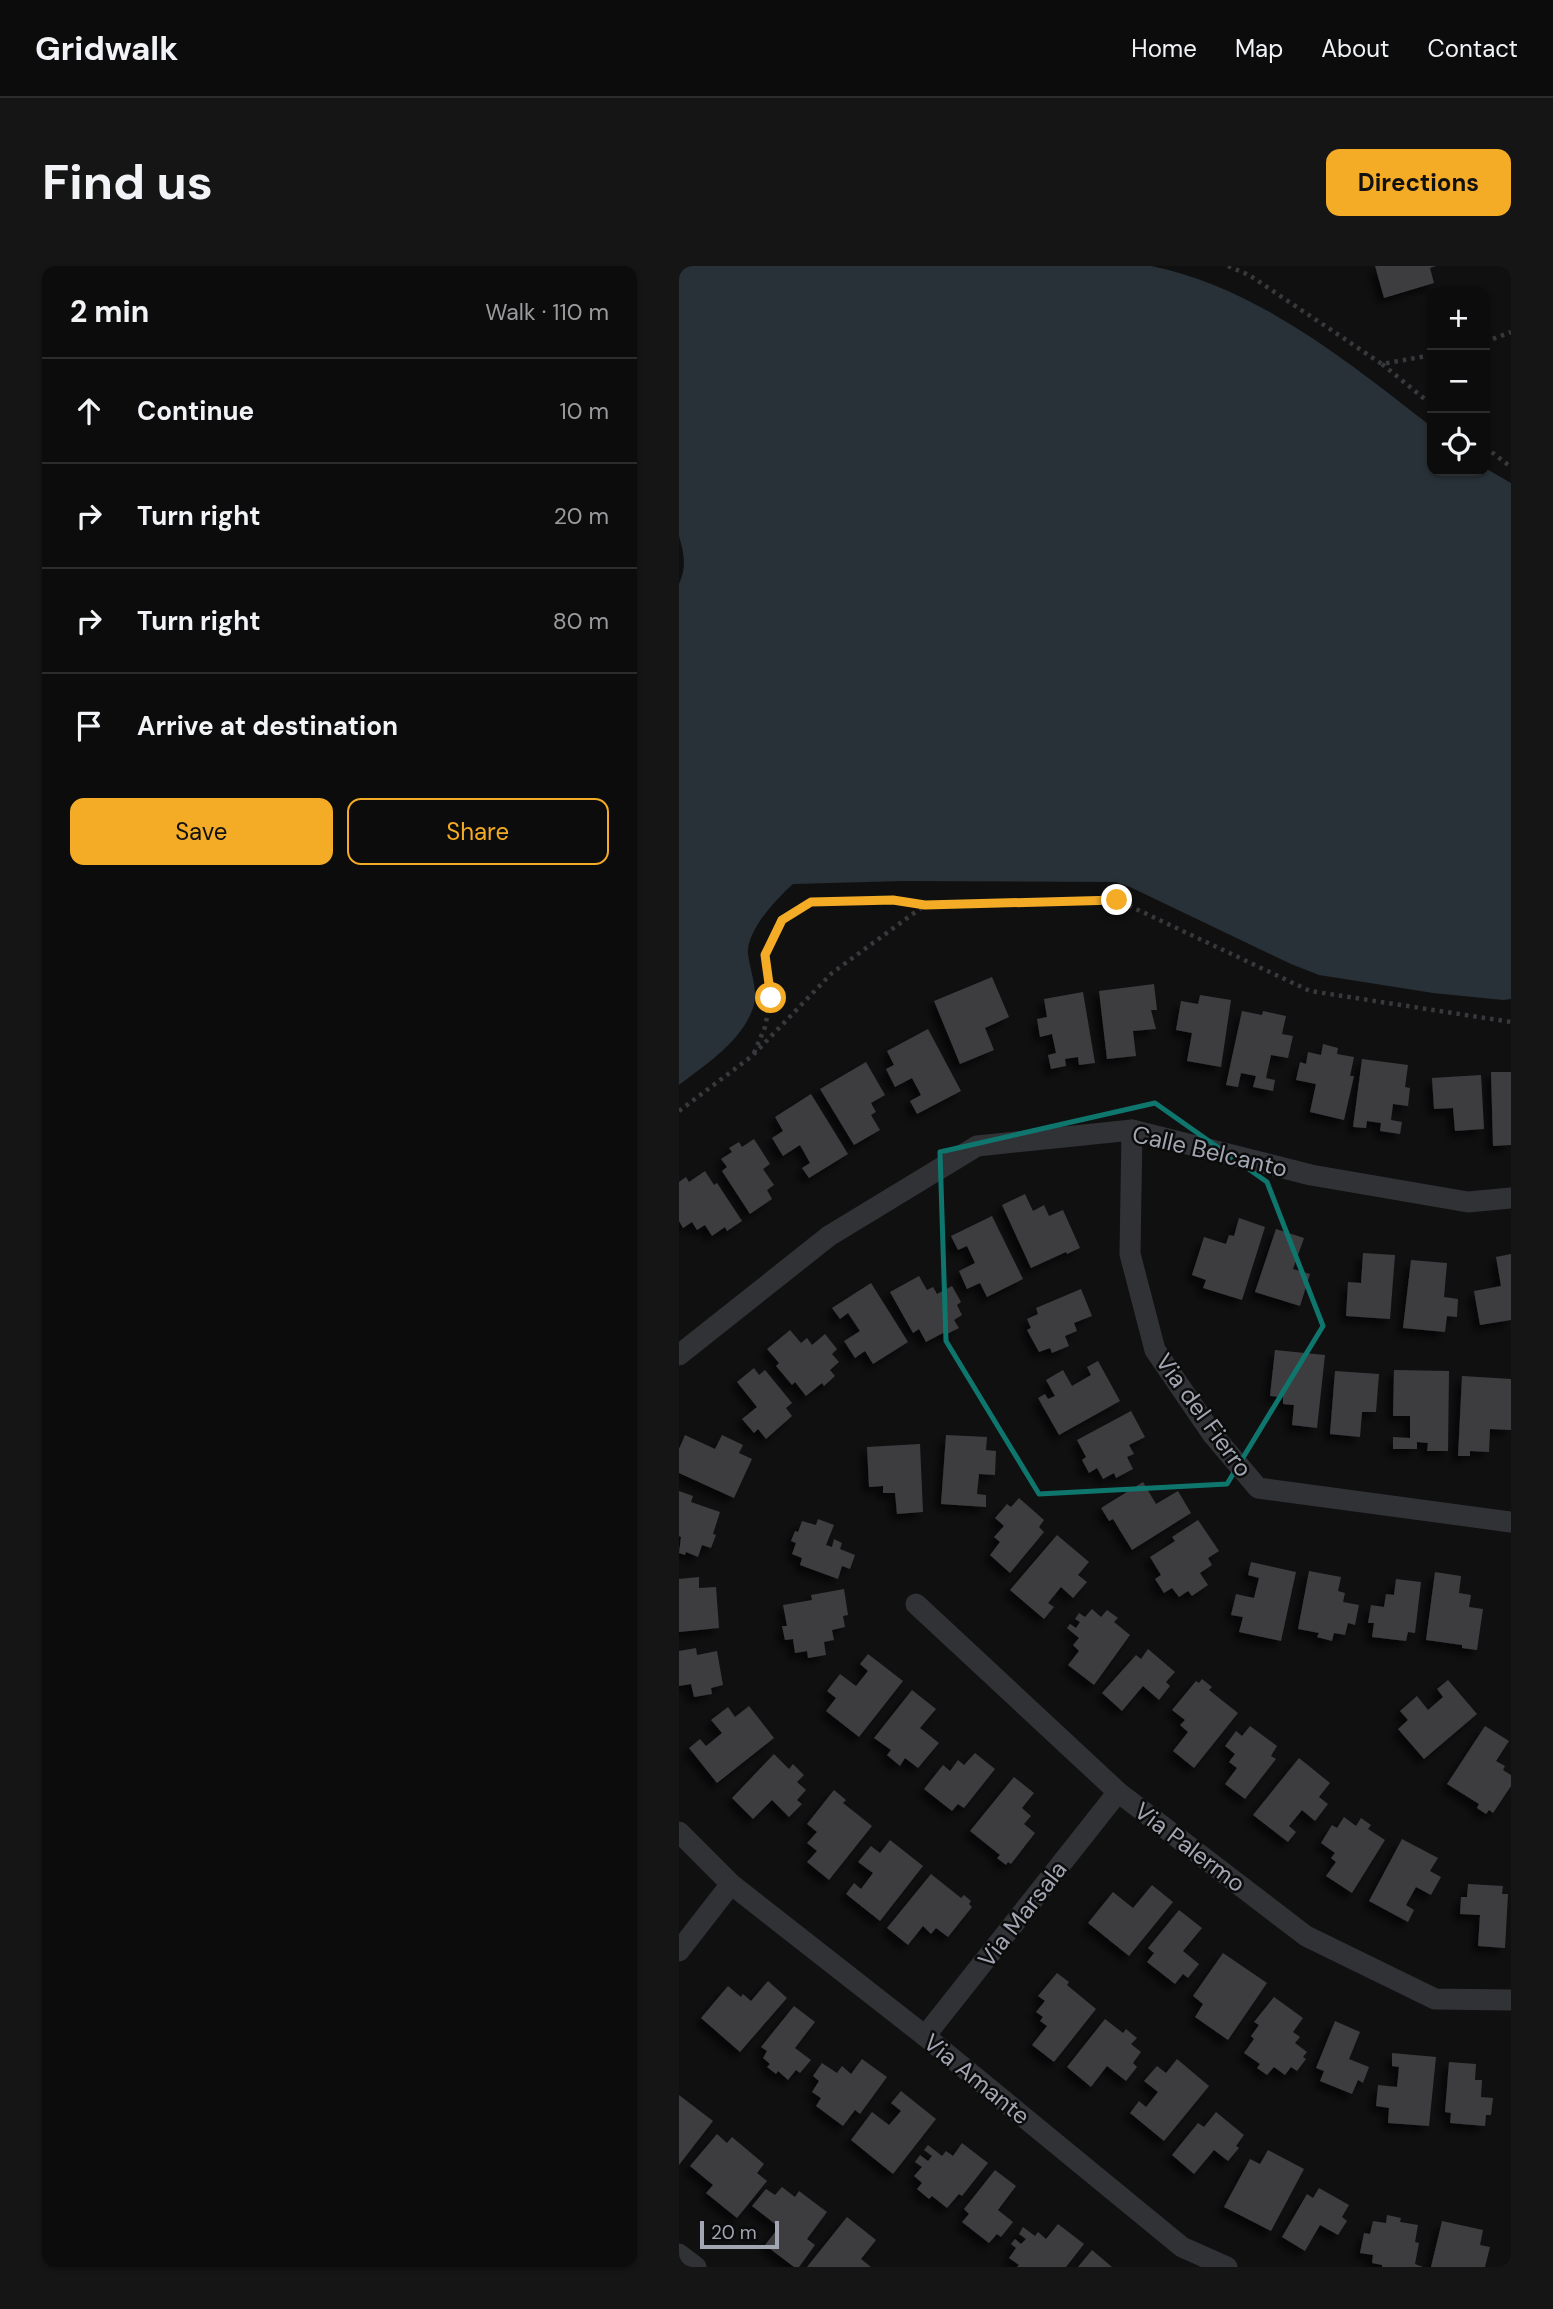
<!DOCTYPE html>
<meta charset="utf-8">
<style>
body{margin:0;font-family:"DM Sans",sans-serif;background:#151516;color:#f1f3f6}
.controls{position:absolute;right:21px;top:21px;display:grid;overflow:hidden;border-radius:14px;box-shadow:0 2px 5px #0004}
.controls button{width:63px;height:63px;display:grid;place-items:center;padding:0;border:0;border-bottom:2px solid #2c2c2e;background:#0c0c0d;color:#f1f3f6;font:35px sans-serif}
.scale{position:absolute;left:21px;bottom:18px;width:79px;box-sizing:border-box;padding-left:7px;border:4px solid #a1a6b2;border-top:0;font-size:19px;line-height:24px;white-space:nowrap;color:#a1a6b2;-webkit-text-stroke:5px #0b0b0c;paint-order:stroke}
.stop{position:absolute;width:21px;height:21px;margin:-16px;border:5px solid #f4ab26;border-radius:50%;background:#fff}
.stop.end{background:#f4ab26;border-color:#fff;box-shadow:0 2px 7px #0008}
.list{margin:0;padding:0;list-style:none}
h2{display:flex;justify-content:space-between;align-items:center;height:91px;margin:0;padding:0 28px;font-size:30px}
h2 small{font-size:23px;font-weight:400;color:#9a9b9d}
.list li{display:grid;grid-template-columns:46px 1fr auto;gap:21px;align-items:center;box-sizing:border-box;height:105px;padding:0 28px;border-top:2px solid #2c2c2e}
.list b{display:block;font-size:26px;white-space:nowrap}
.list em{font-size:23px;font-style:normal;color:#9a9b9d}
.actions{display:flex;gap:14px;padding:21px 28px}
.actions a{flex:1;padding:16px 0;border:2px solid #f4ab26;border-radius:14px;text-align:center;font-size:24px;color:#f4ab26}
.actions .main{background:#f4ab26;color:#111}
.icon{flex:none;width:38px;height:38px;fill:none;stroke:currentColor;stroke-width:2;stroke-linecap:round;stroke-linejoin:round}
.map{position:relative;flex:none;width:832px;height:2001px;overflow:hidden;border-radius:14px}
header{display:flex;align-items:center;gap:42px;box-sizing:border-box;height:98px;padding:0 35px;background:#0c0c0d;border-bottom:2px solid #2c2c2e}
header strong{font-size:33px}
nav{display:flex;gap:38px;margin-inline-start:auto;font-size:24px}
.intro{display:flex;align-items:center;justify-content:space-between;box-sizing:border-box;height:168px;padding:0 42px}
h1{margin:0;font-size:49px}
.button{padding:18px 32px;border-radius:14px;background:#f4ab26;color:#111;font-size:24px;font-weight:700}
main{display:flex;gap:42px;padding:0 42px}
aside{flex:1;background:#0c0c0d;border-radius:14px;box-shadow:0 2px 5px #0004}
.map>svg:first-child{display:block}
.water{fill:#283137}
.building{fill:#3c3d41;filter:url(#shadow)}
.lines{fill:none;stroke-linecap:round;stroke-linejoin:round}
.path{stroke:#37393d;stroke-width:4.5;stroke-dasharray:3.5 5;stroke-linecap:butt}
.minor{stroke:#313236;stroke-width:21}
.route{stroke:#f4ab26;stroke-width:9}
.marked{fill:none;stroke:#0f766e;stroke-width:5;stroke-linejoin:round}
.labels{text-anchor:middle;dominant-baseline:central;stroke-width:5;stroke-linejoin:round;paint-order:stroke}
.street-label{font-size:24px;fill:#a1a6b2;stroke:#0b0b0c}
</style>
<header>
<strong>Gridwalk</strong>
<nav><a>Home</a><a>Map</a><a>About</a><a>Contact</a></nav>
</header>
<div class="intro"><h1>Find us</h1><a class="button">Directions</a></div>
<main>
<aside>
<h2>2 min<small>Walk · 110 m</small></h2>
<ul class="list">
<li><svg class="icon" aria-label="ahead" viewBox="0 0 24 24"><path d="M12 20V5M6 11l6-6 6 6"/></svg><div><b>Continue</b></div><em>10 m</em></li>
<li><svg class="icon" aria-label="right" viewBox="0 0 24 24"><path d="M7 20v-9h11M14 6l5 5-5 5"/></svg><div><b>Turn right</b></div><em>20 m</em></li>
<li><svg class="icon" aria-label="right" viewBox="0 0 24 24"><path d="M7 20v-9h11M14 6l5 5-5 5"/></svg><div><b>Turn right</b></div><em>80 m</em></li>
<li><svg class="icon" aria-label="arrive" viewBox="0 0 24 24"><path d="M6 21V4h12l-3 4 3 4H6"/></svg><div><b>Arrive at destination</b></div></li>
</ul>
<div class="actions"><a class="main">Save</a><a>Share</a></div>
</aside>
<div class="map">
<svg width="832" height="2001" viewBox="0 0 832 2001">
<defs>
<filter id="shadow"><feDropShadow dx="-6" dy="6" stdDeviation="3.5" flood-color="#0009"/></filter>
</defs>
<rect width="100%" height="100%" fill="#101011"/>
<path class="water" d="M0,0h472c106,21 197,96 281,161v44h53v-3l26,15v516l-8,1 -70,-7 -114,-18 -28,-11 -161,-77 -15,-5 -212,-1 -110,3c-16,14 -47,47 -45,70 2,18 11,36 5,54 -11,33 -48,57 -74,77v-501c8,-17 5,-31 0,-48z"/>
<g class="building">
<polygon points="696,0 757,0 751,2 755,17 705,32"/>
<polygon points="313,711 330,751 306,762 315,784 281,798 255,735"/>
<polygon points="475,718 478,744 472,744 477,763 454,765 457,790 428,793 420,725"/>
<polygon points="404,726 416,797 400,799 399,791 386,793 387,800 372,803 369,789 377,787 373,768 361,771 358,753 368,751 365,733"/>
<polygon points="521,729 552,734 542,801 508,795 513,767 497,764 502,735 519,738"/>
<polygon points="563,745 583,749 584,745 607,750 603,768 614,770 609,792 592,789 587,812 596,814 594,825 574,821 577,810 562,807 559,821 547,819"/>
<polygon points="249,763 282,825 238,848 231,835 242,829 233,812 216,821 207,803 215,799 208,785"/>
<polygon points="644,778 659,782 658,788 675,791 671,810 675,810 665,854 631,846 637,818 617,814 621,796 627,798 629,786 642,789"/>
<polygon points="683,793 729,799 726,821 731,822 729,840 714,838 712,854 723,856 721,868 701,865 702,857 688,855 687,862 674,861"/>
<polygon points="187,796 206,829 192,837 197,846 192,849 201,864 175,879 141,823"/>
<polygon points="812,806 832,806 832,879 814,880"/>
<polygon points="802,809 805,863 776,865 774,842 755,843 753,812"/>
<polygon points="132,828 169,888 130,912 123,902 131,897 121,879 104,890 93,872 104,865 96,851"/>
<polygon points="75,873 91,898 84,903 95,919 88,924 93,933 71,948 43,905 48,901 42,893 53,886 50,882 60,876 63,881"/>
<polygon points="26,905 35,919 38,917 63,955 48,965 46,961 33,970 26,959 18,964 13,956 4,962 0,955 0,916 7,911 10,916"/>
<polygon points="346,928 354,945 365,939 370,950 384,944 401,982 388,988 387,986 352,1002 323,939"/>
<polygon points="313,950 344,1013 308,1031 301,1017 288,1023 280,1005 296,997 288,980 279,984 272,970"/>
<polygon points="560,952 586,961 563,1034 524,1022 527,1014 513,1009 525,971 547,978 550,969 555,970"/>
<polygon points="597,963 625,972 614,1003 631,1008 621,1040 576,1026"/>
<polygon points="684,987 716,989 711,1053 667,1050 669,1016 682,1017"/>
<polygon points="832,988 832,1054 801,1059 795,1025 822,1020 817,991"/>
<polygon points="732,994 768,997 765,1031 779,1033 778,1051 768,1050 766,1066 724,1062"/>
<polygon points="240,1010 248,1024 254,1021 258,1028 273,1020 282,1036 278,1039 283,1049 275,1054 280,1062 266,1069 264,1067 247,1076 240,1063 234,1067 211,1026"/>
<polygon points="192,1017 229,1076 194,1098 186,1085 176,1092 165,1075 181,1065 169,1047 161,1053 153,1042"/>
<polygon points="402,1023 413,1050 395,1057 398,1065 386,1070 390,1080 373,1087 371,1082 360,1086 348,1064 352,1062 348,1053 359,1048 357,1042"/>
<polygon points="111,1064 122,1077 128,1072 133,1079 146,1068 158,1083 153,1088 160,1096 151,1104 156,1110 145,1120 143,1117 127,1130 116,1116 113,1119 97,1100 100,1097 88,1083"/>
<polygon points="596,1084 646,1089 638,1162 613,1159 615,1139 604,1138 604,1131 591,1130"/>
<polygon points="419,1095 441,1135 380,1169 359,1132 366,1128 369,1133 376,1130 367,1114 384,1104 393,1120 412,1109 408,1101"/>
<polygon points="75,1102 80,1109 86,1104 113,1137 107,1142 113,1150 87,1173 79,1163 75,1167 63,1153 78,1141 58,1116"/>
<polygon points="715,1104 770,1105 769,1185 748,1185 749,1177 738,1176 738,1183 714,1183 714,1171 731,1172 731,1150 714,1150"/>
<polygon points="656,1105 700,1108 697,1146 683,1146 681,1171 651,1168"/>
<polygon points="783,1110 832,1113 832,1164 811,1163 810,1186 791,1185 791,1190 779,1190"/>
<polygon points="452,1145 466,1171 450,1179 455,1188 448,1191 454,1203 437,1212 435,1207 424,1213 418,1202 410,1207 403,1194 407,1191 398,1174"/>
<polygon points="6,1169 36,1183 43,1169 64,1179 60,1187 73,1193 55,1232 0,1207 0,1183"/>
<polygon points="267,1169 308,1171 307,1184 317,1185 316,1209 300,1208 298,1228 307,1229 307,1241 262,1238"/>
<polygon points="241,1178 244,1246 218,1248 216,1227 204,1227 204,1220 190,1221 188,1181"/>
<polygon points="464,1216 477,1238 499,1225 512,1247 453,1284 434,1253 430,1255 422,1242"/>
<polygon points="0,1225 14,1230 12,1236 41,1246 34,1268 37,1269 32,1282 23,1279 19,1291 7,1286 6,1289 0,1287 2,1271 0,1270"/>
<polygon points="340,1232 365,1254 360,1261 365,1266 331,1307 311,1289 321,1276 315,1271 325,1260 316,1252 328,1238 332,1241"/>
<polygon points="139,1253 155,1259 147,1279 153,1281 155,1273 163,1277 161,1283 176,1289 171,1303 163,1300 159,1313 121,1299 123,1292 113,1288 117,1277 112,1275 116,1265 119,1266 123,1255 137,1259"/>
<polygon points="519,1254 540,1285 529,1292 533,1299 521,1307 529,1319 513,1330 509,1325 500,1331 493,1322 485,1327 476,1313 482,1309 471,1291 496,1275 493,1271"/>
<polygon points="378,1269 410,1296 399,1309 408,1316 394,1332 382,1321 369,1337 375,1341 365,1353 331,1324"/>
<polygon points="572,1296 617,1306 602,1375 560,1366 564,1351 552,1349 557,1328 575,1332 580,1312 569,1309"/>
<polygon points="630,1305 662,1311 659,1325 666,1327 664,1336 680,1339 676,1359 669,1357 666,1369 655,1367 653,1375 638,1371 640,1367 619,1363"/>
<polygon points="756,1306 782,1310 780,1327 792,1329 790,1341 804,1343 798,1384 783,1382 783,1379 747,1374"/>
<polygon points="20,1311 20,1322 37,1321 40,1362 0,1366 0,1313"/>
<polygon points="717,1313 742,1316 736,1367 729,1366 727,1375 693,1371 695,1357 689,1357 692,1339 705,1341 707,1328 715,1329"/>
<polygon points="165,1323 169,1349 164,1350 166,1361 153,1364 155,1374 145,1376 147,1389 129,1392 128,1385 116,1387 114,1373 106,1374 103,1360 108,1360 104,1339 133,1334 132,1329"/>
<polygon points="413,1343 422,1351 428,1344 439,1352 435,1356 451,1369 415,1419 389,1399 400,1385 394,1379 400,1372 388,1362 391,1358 397,1362 401,1356 396,1353 400,1347 406,1351"/>
<polygon points="17,1382 18,1389 38,1385 44,1419 32,1422 33,1428 15,1431 12,1418 0,1420 0,1385"/>
<polygon points="469,1383 496,1406 487,1416 491,1420 480,1434 464,1420 443,1445 423,1427 457,1389 462,1393"/>
<polygon points="189,1388 224,1415 180,1471 147,1445 157,1432 148,1425 161,1408 177,1420 189,1405 181,1398"/>
<polygon points="523,1413 533,1421 530,1424 559,1447 515,1502 494,1485 509,1466 501,1459 506,1454 493,1444 517,1415 520,1417"/>
<polygon points="769,1414 798,1448 745,1493 719,1463 729,1454 721,1445 738,1430 749,1444 764,1431 758,1423"/>
<polygon points="233,1424 257,1443 241,1462 260,1477 239,1502 226,1492 221,1500 208,1489 212,1484 195,1472"/>
<polygon points="70,1440 95,1472 38,1517 10,1482 21,1473 27,1480 43,1467 32,1454 49,1441 56,1451"/>
<polygon points="571,1460 598,1480 592,1490 597,1493 566,1533 546,1518 558,1502 550,1496 556,1488 546,1480 557,1465 563,1470"/>
<polygon points="806,1460 830,1475 817,1495 826,1500 824,1504 832,1509 832,1520 814,1547 810,1544 807,1548 798,1542 800,1538 768,1518"/>
<polygon points="296,1487 316,1503 285,1542 279,1538 273,1545 245,1523 264,1499 271,1505 279,1494 285,1499"/>
<polygon points="95,1488 110,1503 114,1498 125,1509 118,1516 127,1524 118,1534 123,1538 110,1551 93,1534 74,1553 53,1532"/>
<polygon points="620,1492 651,1517 640,1531 649,1538 636,1555 623,1544 610,1560 617,1566 609,1576 574,1549"/>
<polygon points="335,1511 355,1527 343,1542 352,1550 345,1558 356,1567 332,1598 329,1596 327,1599 318,1592 321,1589 291,1565"/>
<polygon points="155,1524 167,1534 164,1537 193,1560 150,1614 128,1596 138,1585 128,1577 138,1566 128,1558"/>
<polygon points="665,1551 677,1560 682,1552 692,1559 689,1563 706,1574 673,1627 647,1610 657,1596 652,1592 656,1587 642,1577 653,1559 658,1562"/>
<polygon points="723,1573 759,1592 751,1605 762,1611 752,1629 737,1621 727,1639 735,1644 729,1656 690,1635"/>
<polygon points="211,1574 244,1600 201,1655 167,1628 175,1617 182,1623 194,1607 179,1596 192,1580 201,1587"/>
<polygon points="252,1608 282,1632 285,1629 292,1635 290,1638 293,1641 269,1671 257,1662 252,1668 244,1660 229,1679 208,1662"/>
<polygon points="789,1618 824,1620 823,1628 829,1628 826,1682 799,1680 801,1649 781,1648 782,1631 788,1631"/>
<polygon points="473,1619 494,1636 450,1690 409,1657 434,1626 454,1642"/>
<polygon points="500,1644 523,1662 504,1685 520,1698 509,1712 504,1708 496,1718 468,1696 475,1687 469,1682"/>
<polygon points="544,1687 588,1717 549,1774 516,1751 524,1738 514,1730"/>
<polygon points="378,1707 390,1716 388,1719 417,1743 375,1796 353,1779 368,1760 361,1755 364,1751 357,1746 366,1735 359,1730"/>
<polygon points="89,1715 108,1732 61,1786 22,1752 49,1720 62,1731 64,1728 72,1735"/>
<polygon points="595,1731 624,1752 614,1766 621,1771 616,1777 628,1786 624,1791 627,1793 618,1805 612,1801 606,1809 595,1801 588,1809 578,1802 581,1798 565,1787 575,1773 572,1770 580,1759 575,1756"/>
<polygon points="115,1740 136,1756 116,1782 132,1794 121,1807 117,1804 109,1814 99,1805 97,1808 88,1801 91,1798 84,1792 88,1785 82,1781"/>
<polygon points="426,1753 444,1767 447,1763 458,1772 452,1778 462,1786 454,1797 458,1801 447,1815 428,1800 412,1821 388,1801"/>
<polygon points="656,1755 681,1766 670,1793 690,1801 684,1817 679,1814 673,1828 641,1815 645,1805 637,1802"/>
<polygon points="713,1787 757,1791 750,1860 709,1857 710,1842 697,1840 699,1819 718,1821 720,1801 713,1800"/>
<polygon points="183,1793 208,1811 181,1848 176,1844 164,1860 137,1840 142,1832 133,1826 140,1815 134,1810 143,1797 158,1807 163,1800 172,1808"/>
<polygon points="498,1793 530,1820 485,1875 451,1847 460,1835 467,1841 479,1826 465,1815 478,1800 487,1807"/>
<polygon points="770,1796 797,1798 796,1814 803,1814 802,1831 814,1832 812,1849 807,1849 806,1860 771,1857 772,1847 766,1846"/>
<polygon points="222,1825 257,1853 214,1908 172,1874 193,1846 210,1859 222,1845 212,1837"/>
<polygon points="0,1829 34,1855 0,1899"/>
<polygon points="537,1846 565,1869 557,1880 560,1882 549,1895 535,1884 515,1908 493,1889 519,1857 525,1861"/>
<polygon points="38,1868 48,1877 53,1871 85,1898 78,1907 88,1915 58,1952 27,1927 34,1919 11,1900"/>
<polygon points="283,1877 309,1897 283,1930 280,1928 268,1942 253,1930 250,1933 238,1923 243,1917 235,1910 243,1901 236,1896 241,1889 249,1895 253,1890 245,1884 249,1879 263,1890 267,1885 274,1890"/>
<polygon points="589,1884 625,1903 592,1965 545,1941 571,1893 581,1898"/>
<polygon points="316,1904 337,1920 319,1944 334,1956 322,1971 318,1968 310,1977 283,1956 290,1948 285,1943"/>
<polygon points="103,1921 116,1931 120,1925 148,1946 128,1973 136,1979 120,2001 115,2001 86,1979 100,1961 73,1940 87,1923 96,1929"/>
<polygon points="640,1922 670,1939 663,1951 668,1955 659,1969 641,1959 626,1985 603,1971 628,1928 634,1932"/>
<polygon points="708,1949 722,1952 721,1956 739,1959 736,1976 740,1977 736,1998 744,2001 703,2001 703,1999 693,1997 694,1989 681,1987 685,1967 691,1968 694,1955 707,1957"/>
<polygon points="168,1951 197,1974 182,1993 192,2001 128,2001"/>
<polygon points="763,1955 804,1964 801,1979 811,1981 806,2001 752,2001"/>
<polygon points="379,1958 405,1978 387,2001 338,2001 340,1999 330,1992 337,1982 332,1978 336,1973 342,1978 347,1973 340,1968 344,1961 356,1970 359,1966 367,1973"/>
<polygon points="413,1984 433,2001 399,2001"/>
</g>
<g class="lines">
<g class="path">
<polyline points="549,0 570,9 703,98 753,89"/>
<polyline points="806,76 832,66"/>
<polyline points="703,98 753,139"/>
<polyline points="806,181 832,201"/>
<polyline points="75,787 86,761 92,732 86,689 103,654 132,636 214,634 246,639"/>
<polyline points="0,845 73,790 153,707 246,639 438,634 631,725 832,756"/>
</g>
<g class="minor">
<polyline points="453,864 451,988 476,1084 534,1169 579,1222 832,1256"/>
<polyline points="0,1089 150,970 298,880 453,864 632,909 789,936 832,932"/>
<polyline points="237,1338 439,1526 627,1670 756,1733 832,1734"/>
<polyline points="0,1566 52,1618 246,1770 503,1981 548,2001"/>
<polyline points="0,1685 52,1618"/>
<polyline points="246,1770 439,1526"/>
<polyline points="0,1988 17,2001"/>
</g>
</g>
<g class="lines">
<polyline class="route" points="92,732 86,689 103,654 132,636 214,634 246,639 438,634"/>
</g>
<path class="marked" d="M476,837l112,79 56,144 -96,158 -188,10 -93,-153 -6,-189z"/>
<g class="labels">
<g class="street-label">
<text transform="translate(531 885) rotate(13)">Calle Belcanto</text>
<text transform="translate(525 1149) rotate(54)">Via del Fierro</text>
<text transform="translate(511 1581) rotate(37)">Via Palermo</text>
<text transform="translate(343 1648) rotate(-52)">Via Marsala</text>
<text transform="translate(298 1813) rotate(39)">Via Amante</text>
</g>
</g>
</svg>
<div class="controls">
<button>+</button>
<button>−</button>
<button><svg class="icon" aria-label="locate" viewBox="0 0 24 24"><circle cx="12" cy="12" r="6"/><path d="M12 2v4M12 18v4M2 12h4M18 12h4"/></svg></button>
</div>
<div class="scale">20 m</div>
<div class="stop" style="left:92px;top:732px"></div>
<div class="stop end" style="left:438px;top:634px"></div>
</div>
</main>
